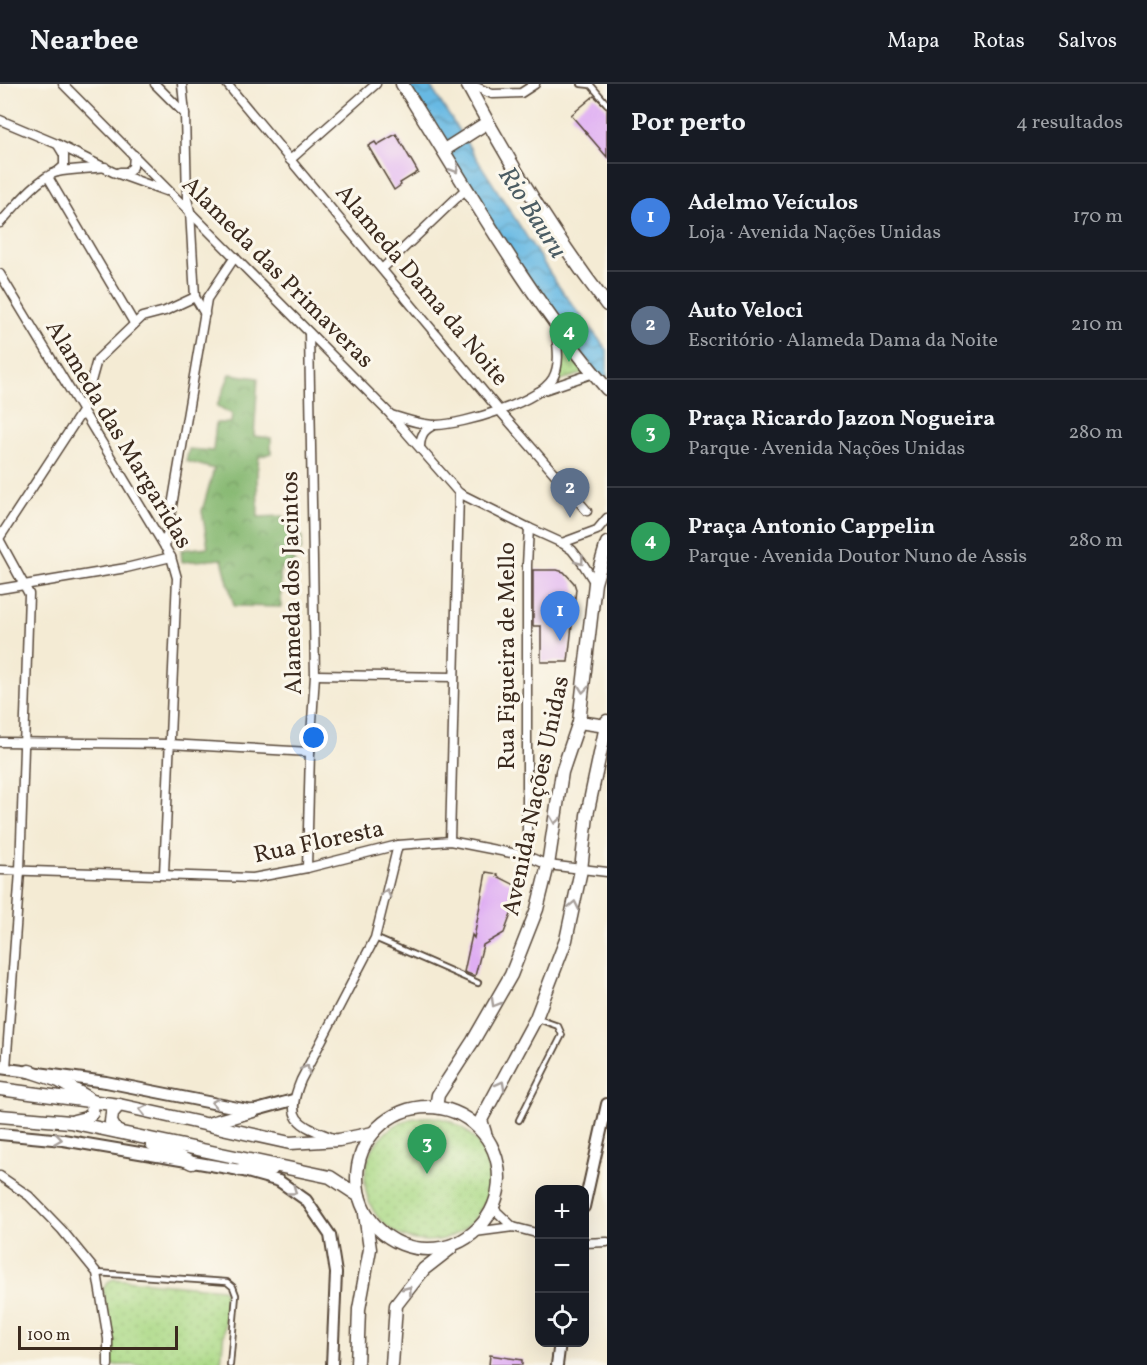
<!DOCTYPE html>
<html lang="pt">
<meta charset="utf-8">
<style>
body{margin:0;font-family:Vollkorn,serif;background:#242831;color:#f1f3f6}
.controls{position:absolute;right:18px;bottom:18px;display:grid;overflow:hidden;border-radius:12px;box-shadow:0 6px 24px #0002}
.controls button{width:54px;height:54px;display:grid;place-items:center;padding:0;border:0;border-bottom:2px solid #363941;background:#171b24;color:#f1f3f6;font:30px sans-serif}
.scale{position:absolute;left:18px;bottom:15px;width:160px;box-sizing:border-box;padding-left:6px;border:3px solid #3b2a1e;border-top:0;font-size:16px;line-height:21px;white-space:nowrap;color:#3b2a1e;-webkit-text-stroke:4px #fbf7ec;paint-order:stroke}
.you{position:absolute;left:314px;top:654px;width:21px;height:21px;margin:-15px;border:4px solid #fff;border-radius:50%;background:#1a73e8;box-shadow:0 0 0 9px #1a73e833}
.badge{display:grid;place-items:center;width:39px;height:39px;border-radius:50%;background:#1f6fb2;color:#fff;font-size:20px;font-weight:700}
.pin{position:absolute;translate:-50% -50px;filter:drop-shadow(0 2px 3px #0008)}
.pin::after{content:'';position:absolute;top:32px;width:21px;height:18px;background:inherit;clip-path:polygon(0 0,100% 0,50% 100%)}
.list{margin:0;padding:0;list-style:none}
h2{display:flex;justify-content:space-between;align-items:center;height:78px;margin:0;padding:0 24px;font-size:26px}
h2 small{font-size:20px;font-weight:400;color:#9ea1a6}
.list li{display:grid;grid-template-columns:39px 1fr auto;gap:18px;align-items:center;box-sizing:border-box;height:108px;padding:0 24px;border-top:2px solid #363941}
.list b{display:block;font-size:22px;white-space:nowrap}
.list p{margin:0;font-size:20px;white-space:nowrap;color:#9ea1a6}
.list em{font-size:20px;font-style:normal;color:#9ea1a6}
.icon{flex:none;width:33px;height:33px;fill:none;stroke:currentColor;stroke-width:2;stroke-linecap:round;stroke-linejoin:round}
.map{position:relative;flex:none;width:607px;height:1281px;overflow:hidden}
header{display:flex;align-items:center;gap:36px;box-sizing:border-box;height:84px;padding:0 30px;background:#171b24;border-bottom:2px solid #363941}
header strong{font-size:28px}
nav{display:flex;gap:33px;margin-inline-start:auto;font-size:21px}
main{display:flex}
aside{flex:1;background:#171b24}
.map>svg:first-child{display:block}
.forest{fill:url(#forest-crowns);stroke:#627248;stroke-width:1.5}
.park{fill:url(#park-dots);stroke:#738252;stroke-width:1.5}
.water{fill:url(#water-waves);stroke:#527280;stroke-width:1.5}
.building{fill:#dfaef3}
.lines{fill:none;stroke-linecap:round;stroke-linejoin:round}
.service-casing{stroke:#574739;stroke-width:8}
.minor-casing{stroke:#574739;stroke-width:11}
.tertiary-casing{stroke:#574739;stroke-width:14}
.secondary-casing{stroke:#574739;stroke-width:15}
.service{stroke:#fff;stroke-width:4.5}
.minor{stroke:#fff;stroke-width:8}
.tertiary{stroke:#fff;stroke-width:10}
.secondary{stroke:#fff;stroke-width:12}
.oneway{stroke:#a79f9a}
.labels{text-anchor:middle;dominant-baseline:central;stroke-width:6;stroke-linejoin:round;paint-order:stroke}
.street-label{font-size:24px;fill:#3b2a1e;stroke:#fbf7ec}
.water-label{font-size:26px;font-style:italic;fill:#4b5c63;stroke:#fbf7ec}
</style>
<header>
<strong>Nearbee</strong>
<nav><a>Mapa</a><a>Rotas</a><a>Salvos</a></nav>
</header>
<main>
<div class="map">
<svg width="607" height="1281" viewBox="0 0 607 1281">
<defs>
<pattern id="forest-crowns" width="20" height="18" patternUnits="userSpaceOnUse" patternTransform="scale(1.5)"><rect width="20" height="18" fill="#88b973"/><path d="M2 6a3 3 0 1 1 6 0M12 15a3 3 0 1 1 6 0" fill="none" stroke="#70975e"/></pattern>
<pattern id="park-dots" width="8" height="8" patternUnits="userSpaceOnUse" patternTransform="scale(1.5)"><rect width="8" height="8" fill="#abd986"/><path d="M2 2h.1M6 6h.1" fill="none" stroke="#94ba73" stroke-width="1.8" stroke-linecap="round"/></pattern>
<pattern id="water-waves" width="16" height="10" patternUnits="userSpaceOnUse" patternTransform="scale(1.5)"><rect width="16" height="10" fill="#68b9e3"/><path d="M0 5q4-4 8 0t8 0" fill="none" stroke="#5797b7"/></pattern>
</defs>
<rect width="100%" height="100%" fill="#fbf7ec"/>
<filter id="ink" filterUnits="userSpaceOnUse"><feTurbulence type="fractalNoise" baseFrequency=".0167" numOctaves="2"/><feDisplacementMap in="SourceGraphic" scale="12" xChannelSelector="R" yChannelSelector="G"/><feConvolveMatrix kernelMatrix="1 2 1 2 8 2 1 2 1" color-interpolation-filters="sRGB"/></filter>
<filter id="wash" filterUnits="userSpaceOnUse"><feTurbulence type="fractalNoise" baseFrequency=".008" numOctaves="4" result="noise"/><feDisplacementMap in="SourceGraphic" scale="24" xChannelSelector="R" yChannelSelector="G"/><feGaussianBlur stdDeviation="1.35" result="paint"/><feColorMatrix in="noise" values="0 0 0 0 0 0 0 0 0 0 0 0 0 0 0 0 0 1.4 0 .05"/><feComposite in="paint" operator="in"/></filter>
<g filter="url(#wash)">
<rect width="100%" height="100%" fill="#f4ebd4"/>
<polygon class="forest" points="230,290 258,294 254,352 271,354 271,369 259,373 257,388 258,433 283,432 288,450 302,452 301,467 292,470 298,490 280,483 281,523 234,522 222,475 182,478 181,466 208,463 202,427 214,385 186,377 189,365 213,367 216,339 231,339 232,330 217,322"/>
<g class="park">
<path d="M560,258l25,31 -28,8c6,-14 7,-24 3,-39z"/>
<circle cx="427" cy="1095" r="62"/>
<polygon points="114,1195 223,1205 227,1211 221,1281 110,1281 111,1248 103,1205 109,1197"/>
</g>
<polygon class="water" points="403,0 429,0 557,200 607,266 607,303 535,206"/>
<g id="blocks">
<g class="building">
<polygon points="594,12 607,24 607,73 571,31"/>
<polygon points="396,50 418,88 400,99 401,101 394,106 368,62 375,58 377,61"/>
<polygon points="533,486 557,486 564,488 574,499 576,505 568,578 541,578 541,542 533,542"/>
<polygon points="486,788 498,790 497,792 521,804 504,849 483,861 475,892 464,888 472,851 474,854"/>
<polygon points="490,1271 522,1276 522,1281 489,1281"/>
</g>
</g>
</g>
<g filter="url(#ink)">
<use href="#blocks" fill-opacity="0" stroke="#574739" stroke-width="1.5"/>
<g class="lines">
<g class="service-casing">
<g id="service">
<polyline points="581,0 590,1"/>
<polyline points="590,0 607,20"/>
<polyline points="375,854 478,899"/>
<polyline points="519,1036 562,951 558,942 538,935"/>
<polyline points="97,1189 227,1198 233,1203 236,1211 230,1281"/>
</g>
</g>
<g class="minor-casing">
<g id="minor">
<polyline points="63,0 391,331 459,409 529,444 562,459 572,466 583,480 595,499"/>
<polyline points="155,0 185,30"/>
<polyline points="182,0 185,30 187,115 190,127 195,213"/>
<polyline points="227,0 499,326 587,427"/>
<polyline points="469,0 492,10 521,9 535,0"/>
<polyline points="0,36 57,60 113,88 166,107"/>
<polyline points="290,76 376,0"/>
<polyline points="57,88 64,82 64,71 58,61"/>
<polyline points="120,88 127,88 133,83 134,71"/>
<polyline points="48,93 134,239"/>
<path d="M0,139c14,-15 37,-45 57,-51 15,-3 33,-3 48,-5"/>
<polyline points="383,184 467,104"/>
<polyline points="0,190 171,473 177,494 164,790"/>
<polyline points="538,308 594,289"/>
<path d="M391,331c14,4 30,10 45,10 28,-1 102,-22 117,-47 9,-16 3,-38 2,-55"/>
<path d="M420,362c1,-12 4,-16 14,-21"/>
<polyline points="0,453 83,326 97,276 142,233 165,227 195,213 205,230"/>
<polyline points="0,457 29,510 20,787 6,984"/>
<polyline points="562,459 597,446 607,434"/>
<polyline points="165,463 207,215 235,173"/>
<polyline points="0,505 126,484 171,473"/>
<polyline points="315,591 454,593"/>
<polyline points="0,658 169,660 310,668"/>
<polyline points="450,757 459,409"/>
<polyline points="527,772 527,481 529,444"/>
<polyline points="307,784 310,668 315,591 309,249"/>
<polyline points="0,786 253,794 307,784 398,761 450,757 527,772 548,781 607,788"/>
<path d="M333,1054c-37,-14 -48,-19 -32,-58l74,-142 23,-93"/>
<polyline points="0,1092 29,1112 62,1146 97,1189 108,1255 108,1281"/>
<polyline points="493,1124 513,1143"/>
<polyline points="475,1148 513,1143 540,1150"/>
<polyline points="584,1159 607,1158"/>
</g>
</g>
<g class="tertiary-casing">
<g id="tertiary">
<polyline points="0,984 106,998 253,1027 293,1016"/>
<polyline points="0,1050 63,1056 240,1086 279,1097 306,1116 330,1151 336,1189 332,1281"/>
<polyline points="584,1123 607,1020"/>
<polyline points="557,1281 560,1258"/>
</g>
</g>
<g class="secondary-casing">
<g id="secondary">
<path d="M402,0c65,103 125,212 205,305"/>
<path d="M467,0c41,77 87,152 140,221"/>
<polyline points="444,66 488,38"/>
<polyline points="579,638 606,642"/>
<polyline points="29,987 59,997 87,1013"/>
<polyline points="0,1005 119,1021 290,1059 339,1056 373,1049"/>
<polyline points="436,1023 438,1011 473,957 511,891 537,825 548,781 562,688 579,638 595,499 607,459"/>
<circle cx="428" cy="1094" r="71"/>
<polyline points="0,1032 70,1038 330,1093 359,1112"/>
<polyline points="74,1037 86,1034 92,1029 93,1017"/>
<polyline points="211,1039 253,1027"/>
<polyline points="119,1048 116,1047 111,1038 112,1029 119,1021"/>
<polyline points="485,1049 481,1036 536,934 566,856 581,786 587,731 607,637"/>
<polyline points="152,1060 192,1079"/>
<polyline points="240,1086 272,1085"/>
<polyline points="357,1281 359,1225 370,1165 365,1130"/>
<polyline points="392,1281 396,1221 424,1185 451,1164"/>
</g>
</g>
<use href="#service" class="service"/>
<use href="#minor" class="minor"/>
<use href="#tertiary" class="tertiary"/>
<use href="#secondary" class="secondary"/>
</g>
<defs><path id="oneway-chevron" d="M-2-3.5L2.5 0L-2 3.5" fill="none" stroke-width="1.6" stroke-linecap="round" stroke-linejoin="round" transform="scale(1.5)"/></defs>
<g class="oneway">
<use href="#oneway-chevron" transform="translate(455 85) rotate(59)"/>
<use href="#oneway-chevron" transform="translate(580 477) rotate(53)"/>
<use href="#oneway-chevron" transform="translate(583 605) rotate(97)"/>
<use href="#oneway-chevron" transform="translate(555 736) rotate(99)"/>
<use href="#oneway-chevron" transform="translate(386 809) rotate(-76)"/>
<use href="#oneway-chevron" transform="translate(574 821) rotate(-78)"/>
<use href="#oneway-chevron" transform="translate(495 919) rotate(120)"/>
<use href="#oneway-chevron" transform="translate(306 985) rotate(-62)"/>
<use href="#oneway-chevron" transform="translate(501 1001) rotate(-61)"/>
<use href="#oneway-chevron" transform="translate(215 1019) rotate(-169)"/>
<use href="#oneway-chevron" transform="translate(143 1026) rotate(-168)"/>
<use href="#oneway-chevron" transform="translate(58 1055) rotate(8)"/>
<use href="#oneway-chevron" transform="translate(293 1107) rotate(36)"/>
<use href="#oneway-chevron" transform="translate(408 1206) rotate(-53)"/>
</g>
</g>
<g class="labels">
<g class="street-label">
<text transform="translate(277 189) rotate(45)">Alameda das Primaveras</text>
<text transform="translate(421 202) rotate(50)">Alameda Dama da Noite</text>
<text transform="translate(118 351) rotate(59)">Alameda das Margaridas</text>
<text transform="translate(293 499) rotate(-91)">Alameda dos Jacintos</text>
<text transform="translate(508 572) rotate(-90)">Rua Figueira de Mello</text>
<text transform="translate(537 712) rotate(-78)">Avenida Nações Unidas</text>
<text transform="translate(319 759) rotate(-12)">Rua Floresta</text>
</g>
<g class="water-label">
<text transform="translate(532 129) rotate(57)">Rio Bauru</text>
</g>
</g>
</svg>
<div class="controls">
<button>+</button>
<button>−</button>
<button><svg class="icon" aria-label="locate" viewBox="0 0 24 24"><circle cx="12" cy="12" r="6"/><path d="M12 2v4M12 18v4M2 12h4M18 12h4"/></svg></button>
</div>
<div class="scale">100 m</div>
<div class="you"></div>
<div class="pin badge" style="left:560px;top:557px;background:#3f7fe0">1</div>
<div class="pin badge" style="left:570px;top:434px;background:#5c6f8a">2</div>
<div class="pin badge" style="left:427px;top:1090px;background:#2e9e5b">3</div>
<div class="pin badge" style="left:569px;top:278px;background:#2e9e5b">4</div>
</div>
<aside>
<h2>Por perto<small>4 resultados</small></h2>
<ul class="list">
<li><span class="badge" style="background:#3f7fe0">1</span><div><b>Adelmo Veículos</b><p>Loja · Avenida Nações Unidas</p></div><em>170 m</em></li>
<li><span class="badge" style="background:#5c6f8a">2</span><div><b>Auto Veloci</b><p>Escritório · Alameda Dama da Noite</p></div><em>210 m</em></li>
<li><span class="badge" style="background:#2e9e5b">3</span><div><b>Praça Ricardo Jazon Nogueira</b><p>Parque · Avenida Nações Unidas</p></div><em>280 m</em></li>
<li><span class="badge" style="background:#2e9e5b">4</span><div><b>Praça Antonio Cappelin</b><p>Parque · Avenida Doutor Nuno de Assis</p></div><em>280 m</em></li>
</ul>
</aside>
</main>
